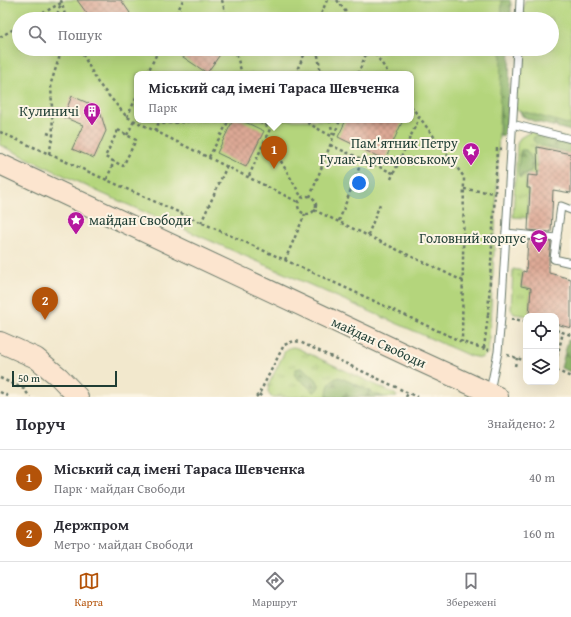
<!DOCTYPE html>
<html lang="uk">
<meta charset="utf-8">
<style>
body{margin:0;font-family:"Gentium Book Plus",serif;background:#f7f7f7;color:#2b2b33}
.controls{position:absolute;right:12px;bottom:12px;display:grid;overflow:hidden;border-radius:8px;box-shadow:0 4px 16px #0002}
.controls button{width:36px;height:36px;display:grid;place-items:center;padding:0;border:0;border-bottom:1px solid #e1e1e2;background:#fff;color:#2b2b33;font:20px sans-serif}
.scale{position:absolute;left:12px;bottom:10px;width:105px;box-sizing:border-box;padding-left:4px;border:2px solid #1f3d34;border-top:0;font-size:11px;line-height:14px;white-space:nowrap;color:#1f3d34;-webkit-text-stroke:3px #fcf5e5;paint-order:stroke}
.you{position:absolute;left:359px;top:183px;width:14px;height:14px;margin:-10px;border:3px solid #fff;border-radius:50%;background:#1a73e8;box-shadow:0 0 0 6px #1a73e833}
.badge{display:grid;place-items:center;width:26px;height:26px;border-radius:50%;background:#b45309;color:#fff;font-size:13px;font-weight:700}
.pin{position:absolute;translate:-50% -33px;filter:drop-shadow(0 1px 2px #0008)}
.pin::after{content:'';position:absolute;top:21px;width:14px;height:12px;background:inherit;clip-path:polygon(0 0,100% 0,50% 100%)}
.popup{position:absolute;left:134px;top:71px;width:280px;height:52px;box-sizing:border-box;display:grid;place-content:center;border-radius:8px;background:#fff;filter:drop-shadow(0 1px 3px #0005);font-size:13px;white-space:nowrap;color:#7c7c81}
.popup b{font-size:15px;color:#2b2b33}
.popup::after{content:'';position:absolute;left:50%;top:100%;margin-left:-8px;border:8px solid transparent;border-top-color:#fff}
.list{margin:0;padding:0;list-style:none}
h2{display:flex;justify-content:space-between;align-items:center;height:52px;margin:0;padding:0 16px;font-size:17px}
h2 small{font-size:13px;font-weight:400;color:#7c7c81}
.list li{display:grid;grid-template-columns:26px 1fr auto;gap:12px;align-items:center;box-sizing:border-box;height:56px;padding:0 16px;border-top:1px solid #e1e1e2}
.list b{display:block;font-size:15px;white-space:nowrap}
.list p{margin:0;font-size:13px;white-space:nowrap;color:#7c7c81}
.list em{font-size:13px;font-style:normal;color:#7c7c81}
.icon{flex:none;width:22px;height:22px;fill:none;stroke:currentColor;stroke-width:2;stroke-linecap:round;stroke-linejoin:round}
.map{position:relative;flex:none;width:571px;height:397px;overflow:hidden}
.search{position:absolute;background:#fff;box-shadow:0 4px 16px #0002;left:12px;right:12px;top:12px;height:44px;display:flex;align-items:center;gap:10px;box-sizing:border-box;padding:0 14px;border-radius:22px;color:#7c7c81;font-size:15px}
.sheet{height:164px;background:#fff}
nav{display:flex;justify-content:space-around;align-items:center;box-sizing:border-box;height:56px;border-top:1px solid #e1e1e2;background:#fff;font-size:11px;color:#7c7c81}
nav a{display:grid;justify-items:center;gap:2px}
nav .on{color:#b45309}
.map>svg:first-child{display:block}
.grass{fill:url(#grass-tufts);stroke:#6a8958}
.forest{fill:url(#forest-firs);stroke:#577a50}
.green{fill:#b4d57c;stroke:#6a8958;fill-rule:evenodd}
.building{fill:url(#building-cross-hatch)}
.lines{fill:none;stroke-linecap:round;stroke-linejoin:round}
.lane-casing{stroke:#69796a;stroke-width:9}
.secondary-casing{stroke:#69796a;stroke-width:22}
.path{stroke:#69796a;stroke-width:2.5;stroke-dasharray:3 3;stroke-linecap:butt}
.lane{stroke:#fff;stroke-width:7}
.secondary{stroke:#fce5cf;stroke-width:20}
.labels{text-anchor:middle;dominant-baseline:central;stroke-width:4;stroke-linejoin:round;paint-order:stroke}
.poi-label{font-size:14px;fill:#1f3d34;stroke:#fcf5e5;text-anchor:end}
.street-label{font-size:14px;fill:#1f3d34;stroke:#fcf5e5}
</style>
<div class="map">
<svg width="571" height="397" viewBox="0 0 571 397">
<defs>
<pattern id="grass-tufts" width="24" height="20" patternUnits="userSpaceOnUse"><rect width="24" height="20" fill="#b4d57c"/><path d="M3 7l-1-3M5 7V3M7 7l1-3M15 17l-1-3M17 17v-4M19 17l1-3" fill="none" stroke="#92ae66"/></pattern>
<pattern id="forest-firs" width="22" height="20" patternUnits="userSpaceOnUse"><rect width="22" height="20" fill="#8fb66c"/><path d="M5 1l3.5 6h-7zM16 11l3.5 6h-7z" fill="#74955a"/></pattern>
<pattern id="building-cross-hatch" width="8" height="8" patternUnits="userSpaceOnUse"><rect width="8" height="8" fill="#dda995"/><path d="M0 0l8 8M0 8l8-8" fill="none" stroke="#b38b7a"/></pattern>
</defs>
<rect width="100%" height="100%" fill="#fcf5e5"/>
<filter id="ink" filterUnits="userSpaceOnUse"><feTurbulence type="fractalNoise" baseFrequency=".025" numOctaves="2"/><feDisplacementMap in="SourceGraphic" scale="8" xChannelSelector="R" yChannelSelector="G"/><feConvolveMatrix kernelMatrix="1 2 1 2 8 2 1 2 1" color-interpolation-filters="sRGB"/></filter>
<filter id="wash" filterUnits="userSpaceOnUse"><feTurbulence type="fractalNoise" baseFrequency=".012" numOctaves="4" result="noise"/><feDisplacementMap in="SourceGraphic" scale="16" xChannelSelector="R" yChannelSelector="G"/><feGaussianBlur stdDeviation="0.9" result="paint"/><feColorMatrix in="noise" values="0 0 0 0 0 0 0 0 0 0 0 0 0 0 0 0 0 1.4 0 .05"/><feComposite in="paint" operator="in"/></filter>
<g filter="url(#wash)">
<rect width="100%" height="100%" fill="#f2e8cd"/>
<g class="grass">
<polygon points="530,132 538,132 571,139 571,154 535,147 537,174 526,174 526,189 528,190 527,218 513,217 517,144 520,138"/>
<polygon points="513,269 523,271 521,286 531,288 529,316 514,314 511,309"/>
<polygon points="293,347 297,348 395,394 397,397 271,397 268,392 269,384 285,351 289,348"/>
</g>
<g class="forest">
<polygon points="443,0 510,0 511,4 511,19 460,19"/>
<path d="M472,49h38c-1,15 0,78 -7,87h-3v-29z"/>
<polygon points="518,107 571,115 571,131 533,121 522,116"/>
<path d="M535,135c7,0 10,5 16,6 8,2 12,-1 20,3v6l-4,2c-6,-1 -11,-3 -16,-4 -8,-3 -12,-1 -18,-8z"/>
<path d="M521,150h5c6,6 8,11 6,20l-8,4 -3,4 -2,-1 -1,-6 2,-19z"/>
<polygon points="568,340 571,341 571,372 561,368"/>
<path d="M301,368c8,4 26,16 13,24 -4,-3 -6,-6 -10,-9 -5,-5 -13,-6 -8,-14z"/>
<path d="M339,377l27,12 8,5 10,3h-57c0,-9 2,-17 12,-20z"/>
</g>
<g class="green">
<path d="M0,0h502l-1,19h-482v30h482c-2,102 -6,203 -13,304l-7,5 -11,-2 -218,-97 -151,-66 -101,-48zM137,74h274v46h-274z"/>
<polygon points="525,0 571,0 571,125 515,109 519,49 552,49 552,19 521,19"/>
</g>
<g id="blocks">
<g class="building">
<polygon points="77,0 121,0 130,13 123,19 91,19"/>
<polygon points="171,49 224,49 207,73"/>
<polygon points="72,96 99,108 106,131 94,158 72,149 83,125 63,117"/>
<polygon points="233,120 241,120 264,131 246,167 217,153"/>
<polygon points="346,120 403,120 385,160 338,137"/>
<polygon points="537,147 571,154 571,193 553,190 551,232 528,230 530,188 527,188 528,175 538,176"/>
<polygon points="528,240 551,242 549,258 549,273 571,279 571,328 556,324 556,316 529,316 531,288 521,286 523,271 526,272"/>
</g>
</g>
</g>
<g filter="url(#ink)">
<use href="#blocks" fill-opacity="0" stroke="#69796a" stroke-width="1"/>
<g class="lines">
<g class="lane-casing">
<g id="lane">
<polyline points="519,19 520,0"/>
<polyline points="512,124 571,139"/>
<polyline points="571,210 561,206 554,259 571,263"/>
<polyline points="506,233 557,238"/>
<polyline points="490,391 498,352 501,317 517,49"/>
</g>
</g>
<g class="secondary-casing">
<g id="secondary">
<polyline points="0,164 413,358 498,397"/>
<polyline points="0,342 36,358 59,377 78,397"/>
</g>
</g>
<g class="path">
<polyline points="61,0 66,19"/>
<polyline points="222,0 227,19"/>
<polyline points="337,0 351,19"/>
<polyline points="32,19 61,3"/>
<polyline points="54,19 57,15 61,3"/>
<polyline points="82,19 88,15"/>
<polyline points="174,19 183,0"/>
<polyline points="319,19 327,0"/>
<polyline points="0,37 19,26"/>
<polyline points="80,49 98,83 127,117 298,202"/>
<polyline points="235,49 242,74"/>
<polyline points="317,49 321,74"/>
<polyline points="372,49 389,74"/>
<polyline points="147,74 159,49"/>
<polyline points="295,74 307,49"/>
<polyline points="358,74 368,49"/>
<polyline points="411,106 464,177 462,342"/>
<polyline points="127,117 137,96"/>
<polyline points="254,120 270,127"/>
<polyline points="302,120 333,137"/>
<polyline points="330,120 333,136"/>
<polygon points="118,130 136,140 123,166 105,157"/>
<polyline points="155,131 158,124 206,120"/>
<polyline points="0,132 316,274 462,342 489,350"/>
<polyline points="47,133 53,135"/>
<polyline points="127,135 134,121"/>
<polyline points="266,135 302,198"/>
<polyline points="330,145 393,173"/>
<polyline points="49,154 53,135 51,83 62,49"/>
<polyline points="209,157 229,120"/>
<polyline points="249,176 274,120"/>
<polyline points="107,179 114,161"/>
<polyline points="391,179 419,118"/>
<polyline points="464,189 495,193 488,315"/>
<polyline points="495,193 497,148 502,149"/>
<circle cx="307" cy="205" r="9"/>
<polyline points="310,197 340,120"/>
<polyline points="314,210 463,281"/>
<polyline points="339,221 362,160"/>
<polyline points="201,223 227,166"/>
<polyline points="368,235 380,204"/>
<polyline points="285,260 305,214"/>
<polyline points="511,319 526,321"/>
<polyline points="556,330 571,335"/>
<polyline points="484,348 488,315 490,315"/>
<polyline points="507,355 526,361"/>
<polyline points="556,362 563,332"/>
<polyline points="515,366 517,358"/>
<polyline points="556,370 571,377"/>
<polyline points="0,378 24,389 30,397"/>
<polyline points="0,392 10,397"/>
<polyline points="259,394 262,397"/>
<polyline points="256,397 259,394 284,345 294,341 300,342 417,397"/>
<polyline points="406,397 408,393"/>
</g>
<use href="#lane" class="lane"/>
<use href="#secondary" class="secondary"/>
</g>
</g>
<defs>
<g id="building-pin" transform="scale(0.9)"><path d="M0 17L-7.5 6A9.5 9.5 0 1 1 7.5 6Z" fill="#b5179e" stroke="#fcf5e5"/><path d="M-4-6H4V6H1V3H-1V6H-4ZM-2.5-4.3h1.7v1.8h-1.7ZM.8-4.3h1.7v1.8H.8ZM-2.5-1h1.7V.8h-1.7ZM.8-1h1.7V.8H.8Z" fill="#fff"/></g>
<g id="sight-pin" transform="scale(0.9)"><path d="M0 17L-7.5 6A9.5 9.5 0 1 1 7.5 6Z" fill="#b5179e" stroke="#fcf5e5"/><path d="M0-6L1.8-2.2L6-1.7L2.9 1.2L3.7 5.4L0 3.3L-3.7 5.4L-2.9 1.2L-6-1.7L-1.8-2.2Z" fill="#fff"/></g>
<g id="university-pin" transform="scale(0.9)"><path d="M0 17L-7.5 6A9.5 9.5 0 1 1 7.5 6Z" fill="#b5179e" stroke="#fcf5e5"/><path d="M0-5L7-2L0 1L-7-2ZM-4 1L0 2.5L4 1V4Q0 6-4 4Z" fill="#fff"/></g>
</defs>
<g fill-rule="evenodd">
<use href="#building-pin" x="92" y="111"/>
<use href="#sight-pin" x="471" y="151"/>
<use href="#sight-pin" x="76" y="220"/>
<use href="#university-pin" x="539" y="238"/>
</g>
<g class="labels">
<g class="poi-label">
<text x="79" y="111">Кулиничі</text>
<text x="458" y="143">Пам'ятник Петру<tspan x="458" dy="16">Гулак-Артемовському</tspan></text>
<text x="89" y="220" text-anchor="start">майдан Свободи</text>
<text x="526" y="238">Головний корпус</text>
</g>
<g class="street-label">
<text transform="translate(379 342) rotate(25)">майдан Свободи</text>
</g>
</g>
</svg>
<div class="controls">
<button><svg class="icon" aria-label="locate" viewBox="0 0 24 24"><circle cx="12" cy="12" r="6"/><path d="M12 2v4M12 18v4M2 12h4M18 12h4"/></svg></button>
<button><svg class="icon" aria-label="layers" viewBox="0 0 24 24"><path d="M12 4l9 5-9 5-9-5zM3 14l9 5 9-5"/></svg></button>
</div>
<div class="scale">50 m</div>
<div class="you"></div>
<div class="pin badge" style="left:274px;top:169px">1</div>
<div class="popup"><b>Міський сад імені Тараса Шевченка</b>Парк</div>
<div class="pin badge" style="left:45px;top:320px">2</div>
<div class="search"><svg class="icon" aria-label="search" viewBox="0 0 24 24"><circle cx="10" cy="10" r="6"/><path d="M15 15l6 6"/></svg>Пошук</div>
</div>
<section class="sheet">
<h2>Поруч<small>Знайдено: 2</small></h2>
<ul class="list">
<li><span class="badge">1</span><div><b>Міський сад імені Тараса Шевченка</b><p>Парк · майдан Свободи</p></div><em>40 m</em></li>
<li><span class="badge">2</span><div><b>Держпром</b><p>Метро · майдан Свободи</p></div><em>160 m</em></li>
</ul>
</section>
<nav>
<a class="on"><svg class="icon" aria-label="map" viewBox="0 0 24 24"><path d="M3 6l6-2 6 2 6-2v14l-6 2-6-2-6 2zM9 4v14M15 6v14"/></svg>Карта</a>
<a><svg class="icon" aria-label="directions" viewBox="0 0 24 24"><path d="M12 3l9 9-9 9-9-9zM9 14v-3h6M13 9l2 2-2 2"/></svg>Маршрут</a>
<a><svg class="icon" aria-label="saved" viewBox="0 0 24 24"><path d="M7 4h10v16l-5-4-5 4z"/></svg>Збережені</a>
</nav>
